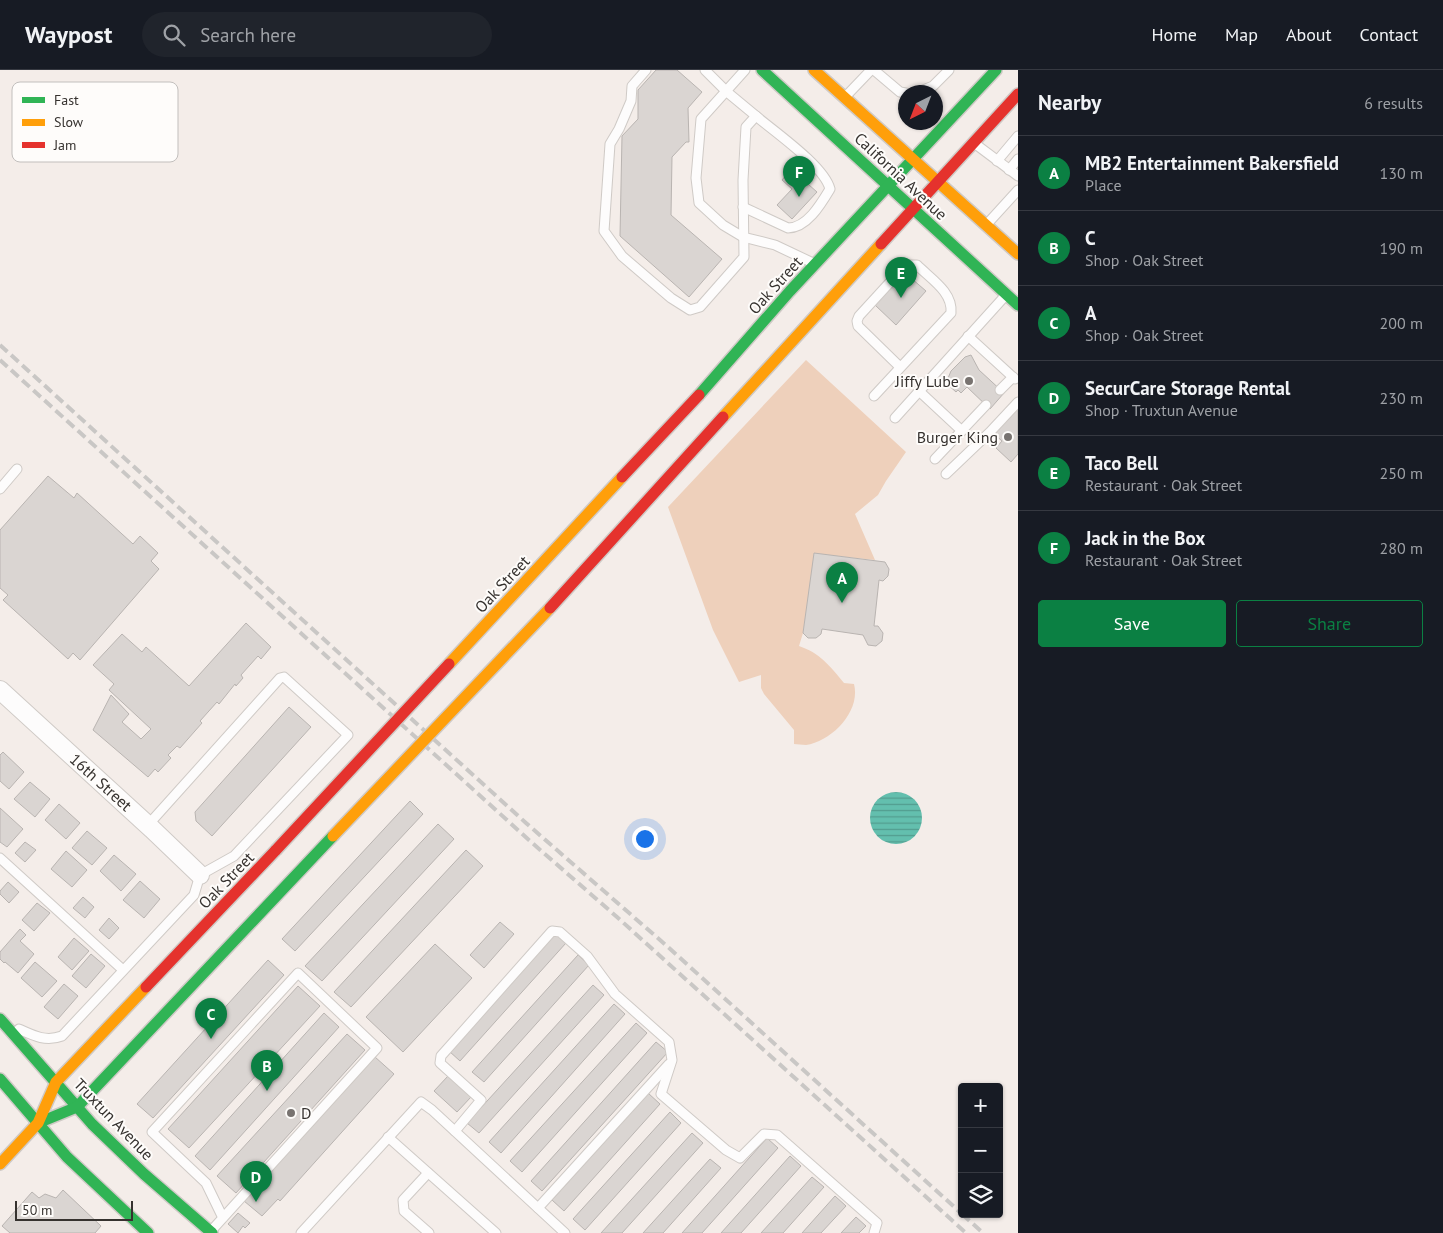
<!DOCTYPE html>
<meta charset="utf-8">
<style>
body{margin:0;font-family:"PT Sans",sans-serif;background:#20242c;color:#f1f3f6}
.controls{position:absolute;right:15px;bottom:15px;display:grid;overflow:hidden;border-radius:5px;box-shadow:0 1px 4px #0004}
.controls button{width:45px;height:45px;display:grid;place-items:center;padding:0;border:0;border-bottom:1px solid #363941;background:#171b24;color:#f1f3f6;font:25px sans-serif}
.compass{position:absolute;left:898px;top:15px;width:45px;height:45px;border-radius:50%;background:#171b24;box-shadow:0 1px 4px #0004;rotate:222deg}
.scale{position:absolute;left:15px;bottom:12px;width:118px;box-sizing:border-box;padding-left:5px;border:2px solid #36322f;border-top:0;font-size:14px;line-height:18px;white-space:nowrap;color:#36322f;-webkit-text-stroke:4px #fefcfa;paint-order:stroke}
.you{position:absolute;left:644px;top:768px;width:18px;height:18px;margin:-12px;border:4px solid #fff;border-radius:50%;background:#1a73e8;box-shadow:0 0 0 8px #1a73e833}
.badge{display:grid;place-items:center;width:32px;height:32px;border-radius:50%;background:#0b8043;color:#fff;font-size:16px;font-weight:700}
.pin{position:absolute;translate:-50% -41px;filter:drop-shadow(0 1px 2px #0008)}
.pin::after{content:'';position:absolute;top:26px;width:18px;height:15px;background:inherit;clip-path:polygon(0 0,100% 0,50% 100%)}
.list{margin:0;padding:0;list-style:none}
h2{display:flex;justify-content:space-between;align-items:center;height:65px;margin:0;padding:0 20px;font-size:21px}
h2 small{font-size:16px;font-weight:400;color:#9ea1a6}
.list li{display:grid;grid-template-columns:32px 1fr auto;gap:15px;align-items:center;box-sizing:border-box;height:75px;padding:0 20px;border-top:1px solid #363941}
.list b{display:block;font-size:19px;white-space:nowrap}
.list p{margin:0;font-size:16px;white-space:nowrap;color:#9ea1a6}
.list em{font-size:16px;font-style:normal;color:#9ea1a6}
.actions{display:flex;gap:10px;padding:15px 20px}
.actions a{flex:1;padding:11px 0;border:1px solid #0b8043;border-radius:5px;text-align:center;font-size:18px;color:#0b8043}
.actions .main{background:#0b8043;color:#fff}
.icon{flex:none;width:28px;height:28px;fill:none;stroke:currentColor;stroke-width:2;stroke-linecap:round;stroke-linejoin:round}
.map{position:relative;flex:none;width:1018px;height:1163px;overflow:hidden}
header{display:flex;align-items:center;gap:30px;box-sizing:border-box;height:70px;padding:0 25px;background:#171b24;border-bottom:1px solid #363941}
header strong{font-size:24px}
nav{display:flex;gap:28px;margin-inline-start:auto;font-size:18px}
.search{width:350px;height:45px;background:#20242c;display:flex;align-items:center;gap:12px;box-sizing:border-box;padding:0 18px;border-radius:28px;color:#9ea1a6;font-size:19px}
main{display:flex}
aside{flex:1;background:#171b24}
.map>svg:first-child{display:block}
.garden{fill:#eed0bb}
.water{fill:url(#water-rules)}
.building{fill:#dad5d2;stroke:#b9b4b1}
.lines{fill:none;stroke-linecap:round;stroke-linejoin:round}
.lane-casing{stroke:#cfcac6;stroke-width:11}
.street-casing{stroke:#cfcac6;stroke-width:20}
.fast-casing{stroke:#cfcac6;stroke-width:14}
.slow-casing{stroke:#cfcac6;stroke-width:14}
.jam-casing{stroke:#cfcac6;stroke-width:14}
.lane{stroke:#fdfcfc;stroke-width:9}
.street{stroke:#fdfcfc;stroke-width:18}
.fast{stroke:#30b455;stroke-width:11}
.slow{stroke:#ff9f0a;stroke-width:11}
.jam{stroke:#e5322d;stroke-width:11}
.rail{stroke:#c9c7c5;stroke-width:4;stroke-dasharray:10 5;stroke-linecap:butt}
.slow-bridge-casing{stroke:#cfcac6;stroke-width:14;stroke-linecap:butt}
.jam-bridge-casing{stroke:#cfcac6;stroke-width:14;stroke-linecap:butt}
.slow-bridge{stroke:#ff9f0a;stroke-width:11}
.jam-bridge{stroke:#e5322d;stroke-width:11}
.poi-dot{fill:#787370;stroke:#fefcfa;stroke-width:2}
.labels{text-anchor:middle;dominant-baseline:central;stroke-width:4;stroke-linejoin:round;paint-order:stroke}
.street-label{font-size:16px;fill:#36322f;stroke:#fefcfa}
.poi-label{font-size:16px;fill:#36322f;stroke:#fefcfa;text-anchor:end}
.key{fill:#fefcfa;stroke:#c2bfbd;stroke-width:1}
.key-label{font-size:14px;fill:#36322f}
</style>
<header>
<strong>Waypost</strong>
<div class="search"><svg class="icon" aria-label="search" viewBox="0 0 24 24"><circle cx="10" cy="10" r="6"/><path d="M15 15l6 6"/></svg>Search here</div>
<nav><a>Home</a><a>Map</a><a>About</a><a>Contact</a></nav>
</header>
<main>
<div class="map">
<svg width="1018" height="1163" viewBox="0 0 1018 1163">
<defs>
<pattern id="water-rules" width="6" height="5" patternUnits="userSpaceOnUse" patternTransform="scale(1.25)"><rect width="6" height="5" fill="#63bfae"/><path d="M0 2.5h6" fill="none" stroke="#529c8e"/></pattern>
</defs>
<rect width="100%" height="100%" fill="#f4ede9"/>
<path class="garden" d="M806,290l100,92 -20,29 -8,14 -23,19 20,46 -60,-6 -12,79 -4,13c21,7 31,20 45,37l10,1c7,27 -22,57 -48,61 -4,0 -9,-1 -12,-1v-14l-30,-36 -3,-6v-13l-22,7 -26,-52 -45,-123z"/>
<circle class="water" cx="896" cy="748" r="26"/>
<g class="building">
<polygon points="656,0 677,0 702,22 688,38 689,72 686,72 672,87 671,145 722,189 689,227 620,166 622,66 638,49 638,20"/>
<polygon points="791,99 817,122 792,149 777,135 792,119 782,110"/>
<polygon points="904,202 926,221 896,255 875,235"/>
<polygon points="971,285 979,300 1004,323 990,339 967,317 961,323 958,320 956,322 946,313 951,301 965,287"/>
<polygon points="1018,337 1018,384 1011,392 996,378 1002,371 994,364"/>
<polygon points="48,406 74,428 77,423 133,474 140,466 158,483 151,491 159,499 80,590 73,583 68,589 3,530 8,525 0,518 0,460"/>
<polygon points="814,483 885,492 889,499 888,506 883,511 879,510 874,556 878,556 883,563 882,571 876,576 868,575 863,565 822,559 821,564 816,568 808,568 803,563"/>
<polygon points="246,553 271,577 261,589 258,586 241,605 243,608 236,616 235,614 219,634 217,632 200,651 202,653 180,678 177,676 168,685 171,688 158,702 155,699 148,707 93,660 111,625 129,644 122,652 141,669 151,659 109,620 114,614 93,595 122,564 142,582 146,577 189,616"/>
<polygon points="289,637 311,657 212,766 196,751 195,742"/>
<polygon points="3,682 24,702 9,719 0,711 0,685"/>
<polygon points="30,712 50,729 35,747 14,729"/>
<polygon points="410,731 423,744 295,881 282,869"/>
<polygon points="59,734 80,753 66,769 45,750"/>
<polygon points="0,738 23,759 7,777 0,772"/>
<polygon points="438,754 454,769 322,911 305,896"/>
<polygon points="87,761 107,778 92,795 72,778"/>
<polygon points="25,772 36,780 25,792 15,783"/>
<polygon points="466,780 483,796 351,937 334,922"/>
<polygon points="66,781 87,800 72,817 51,799"/>
<polygon points="114,785 136,804 121,821 100,801"/>
<polygon points="140,811 160,829 144,848 123,830"/>
<polygon points="8,812 19,822 9,833 0,824 0,821"/>
<polygon points="83,827 94,837 85,848 73,838"/>
<polygon points="37,833 50,843 34,861 22,850"/>
<polygon points="109,848 119,858 109,869 99,860"/>
<polygon points="500,852 514,864 484,898 470,885"/>
<polygon points="20,859 26,865 20,871 34,884 18,903 5,892 4,893 0,889 0,882"/>
<polygon points="555,863 566,873 460,991 449,981"/>
<polygon points="74,868 89,881 72,900 58,887"/>
<polygon points="435,874 472,908 403,982 366,947"/>
<polygon points="91,884 105,896 86,918 72,906"/>
<polygon points="578,885 589,895 484,1012 472,1002"/>
<polygon points="268,890 284,905 153,1048 137,1034"/>
<polygon points="35,892 57,911 42,927 21,908"/>
<polygon points="64,914 78,926 58,949 44,937"/>
<polygon points="593,915 604,925 479,1063 467,1053"/>
<polygon points="298,916 320,936 189,1078 168,1059"/>
<polygon points="614,934 625,944 501,1083 489,1072"/>
<polygon points="324,943 339,957 210,1100 195,1086"/>
<polygon points="636,953 647,963 522,1102 510,1091"/>
<polygon points="347,964 365,980 236,1123 217,1106"/>
<polygon points="656,972 668,982 542,1121 531,1111"/>
<polygon points="375,987 394,1004 280,1131 278,1129 262,1146 244,1131"/>
<polygon points="448,1006 471,1027 457,1042 434,1021"/>
<polygon points="648,1023 660,1034 564,1141 552,1130"/>
<polygon points="670,1042 681,1053 585,1160 573,1149"/>
<polygon points="692,1063 703,1073 622,1163 601,1163"/>
<polygon points="767,1068 778,1078 702,1163 682,1163"/>
<polygon points="790,1086 801,1096 741,1163 721,1163"/>
<polygon points="710,1089 721,1098 663,1163 643,1163"/>
<polygon points="812,1107 824,1117 783,1163 761,1163"/>
<polygon points="63,1120 101,1156 95,1163 10,1163 2,1156 32,1122 39,1128 45,1124 56,1128"/>
<polygon points="835,1126 846,1136 821,1163 802,1163"/>
<polygon points="238,1143 250,1153 245,1158 243,1156 238,1163 228,1154"/>
<polygon points="856,1147 866,1156 859,1163 841,1163"/>
</g>
<g class="lines">
<g class="lane-casing">
<g id="lane">
<polyline points="646,0 632,16 631,31 619,59 610,74 604,161 622,186 671,228 690,240 700,237 744,187 743,110 746,57 756,46 727,22 705,0"/>
<polyline points="745,0 701,49 696,108 699,133 723,155 743,167 775,175 813,193"/>
<polyline points="874,0 900,22 906,23"/>
<polyline points="918,22 933,16 949,0"/>
<polyline points="847,25 871,0"/>
<polyline points="974,73 1018,106"/>
<polyline points="997,91 1018,66"/>
<polyline points="1009,100 1018,89"/>
<path d="M743,137l45,21c19,0 33,-24 42,-39 -6,-23 -54,-56 -74,-73"/>
<polyline points="988,153 1018,120"/>
<polyline points="968,266 1015,309"/>
<polyline points="1000,320 1013,307"/>
<polyline points="919,321 962,361"/>
<path d="M874,326l77,-83c2,-21 -20,-34 -34,-48h-6l-8,3 -44,48 -2,5 1,5 42,41"/>
<polyline points="895,348 1005,226"/>
<polyline points="935,389 986,335"/>
<polyline points="946,404 990,362 1018,332"/>
<polyline points="0,419 17,399"/>
<polyline points="0,788 123,900"/>
<path d="M19,959c15,7 27,13 43,7l132,-141 6,-20 34,-19 114,-121 -64,-58 -4,1 -132,147"/>
<polyline points="455,1061 481,1030 440,993 441,986 552,861 560,862 587,886 615,924 669,972 672,990 661,1024 726,1080 740,1088 764,1064 777,1065 877,1153 874,1163"/>
<polyline points="388,1067 496,1163"/>
<polyline points="428,1103 403,1130 404,1141 429,1163"/>
<polyline points="538,1138 669,994"/>
<polyline points="211,1161 377,978 298,903 152,1062 206,1113 223,1148"/>
<polyline points="301,1163 421,1032 432,1040 565,1163"/>
</g>
</g>
<g class="street-casing">
<polyline id="street" points="0,620 152,759 200,805"/>
</g>
<g class="fast-casing">
<g id="fast">
<polyline points="762,0 1018,235"/>
<polyline points="699,325 790,221 996,0"/>
<polyline points="0,949 92,1054 144,1104 212,1163"/>
<polyline points="0,1009 67,1087 148,1163"/>
<polyline points="38,1053 77,1037 333,766"/>
</g>
</g>
<g class="slow-casing">
<g id="slow">
<polyline points="814,0 1018,184"/>
<polyline points="723,347 881,174"/>
<polyline points="0,1094 38,1053 56,1012 146,917"/>
</g>
</g>
<g class="jam-casing">
<g id="jam">
<polyline points="881,174 1018,24"/>
<polyline points="146,917 276,780"/>
</g>
</g>
<use href="#lane" class="lane"/>
<use href="#street" class="street"/>
<use href="#fast" class="fast"/>
<use href="#slow" class="slow"/>
<use href="#jam" class="jam"/>
<g class="rail">
<polyline points="0,275 526,753 668,877 962,1144"/>
<polyline points="0,290 530,771 617,847 966,1163"/>
<polyline points="962,1144 983,1163"/>
</g>
<g class="slow-bridge-casing">
<g id="slow-bridge">
<polyline points="449,594 622,407"/>
<polyline points="333,766 550,538"/>
</g>
</g>
<g class="jam-bridge-casing">
<g id="jam-bridge">
<polyline points="622,407 699,325"/>
<polyline points="550,538 723,347"/>
<polyline points="276,780 449,594"/>
</g>
</g>
<use href="#slow-bridge" class="slow-bridge"/>
<use href="#jam-bridge" class="jam-bridge"/>
</g>
<g class="poi-dot">
<circle cx="969" cy="311" r="5"/>
<circle cx="1008" cy="367" r="5"/>
<circle cx="291" cy="1043" r="5"/>
</g>
<g class="labels">
<g class="street-label">
<text transform="translate(901 106) rotate(43)">California Avenue</text>
<text transform="translate(775 215) rotate(-48)">Oak Street</text>
<text transform="translate(502 514) rotate(-47)">Oak Street</text>
<text transform="translate(101 712) rotate(42)">16th Street</text>
<text transform="translate(226 810) rotate(-46)">Oak Street</text>
<text transform="translate(114 1049) rotate(46)">Truxtun Avenue</text>
</g>
<g class="poi-label">
<text x="959" y="311">Jiffy Lube</text>
<text x="998" y="367">Burger King</text>
<text x="301" y="1043" text-anchor="start">D</text>
</g>
</g>
<rect x="12" y="12" width="166" height="80" rx="8" class="key"/>
<rect x="22" y="27" width="23" height="6" fill="#30b455"/>
<rect x="22" y="49" width="23" height="7" fill="#ff9f0a"/>
<rect x="22" y="72" width="23" height="6" fill="#e5322d"/>
<g class="key-label">
<text x="54" y="35">Fast</text>
<text x="54" y="57">Slow</text>
<text x="54" y="80">Jam</text>
</g>
</svg>
<div class="controls">
<button>+</button>
<button>−</button>
<button><svg class="icon" aria-label="layers" viewBox="0 0 24 24"><path d="M12 4l9 5-9 5-9-5zM3 14l9 5 9-5"/></svg></button>
</div>
<svg class="compass" viewBox="-18 -18 36 36"><path d="M0-13l5 13h-10z" fill="#e53935"/><path d="M0 13l5-13h-10z" fill="#9ea1a6"/></svg>
<div class="scale">50 m</div>
<div class="you"></div>
<div class="pin badge" style="left:842px;top:533px">A</div>
<div class="pin badge" style="left:267px;top:1021px">B</div>
<div class="pin badge" style="left:211px;top:969px">C</div>
<div class="pin badge" style="left:256px;top:1132px">D</div>
<div class="pin badge" style="left:901px;top:228px">E</div>
<div class="pin badge" style="left:799px;top:127px">F</div>
</div>
<aside>
<h2>Nearby<small>6 results</small></h2>
<ul class="list">
<li><span class="badge">A</span><div><b>MB2 Entertainment Bakersfield</b><p>Place</p></div><em>130 m</em></li>
<li><span class="badge">B</span><div><b>C</b><p>Shop · Oak Street</p></div><em>190 m</em></li>
<li><span class="badge">C</span><div><b>A</b><p>Shop · Oak Street</p></div><em>200 m</em></li>
<li><span class="badge">D</span><div><b>SecurCare Storage Rental</b><p>Shop · Truxtun Avenue</p></div><em>230 m</em></li>
<li><span class="badge">E</span><div><b>Taco Bell</b><p>Restaurant · Oak Street</p></div><em>250 m</em></li>
<li><span class="badge">F</span><div><b>Jack in the Box</b><p>Restaurant · Oak Street</p></div><em>280 m</em></li>
</ul>
<div class="actions"><a class="main">Save</a><a>Share</a></div>
</aside>
</main>
